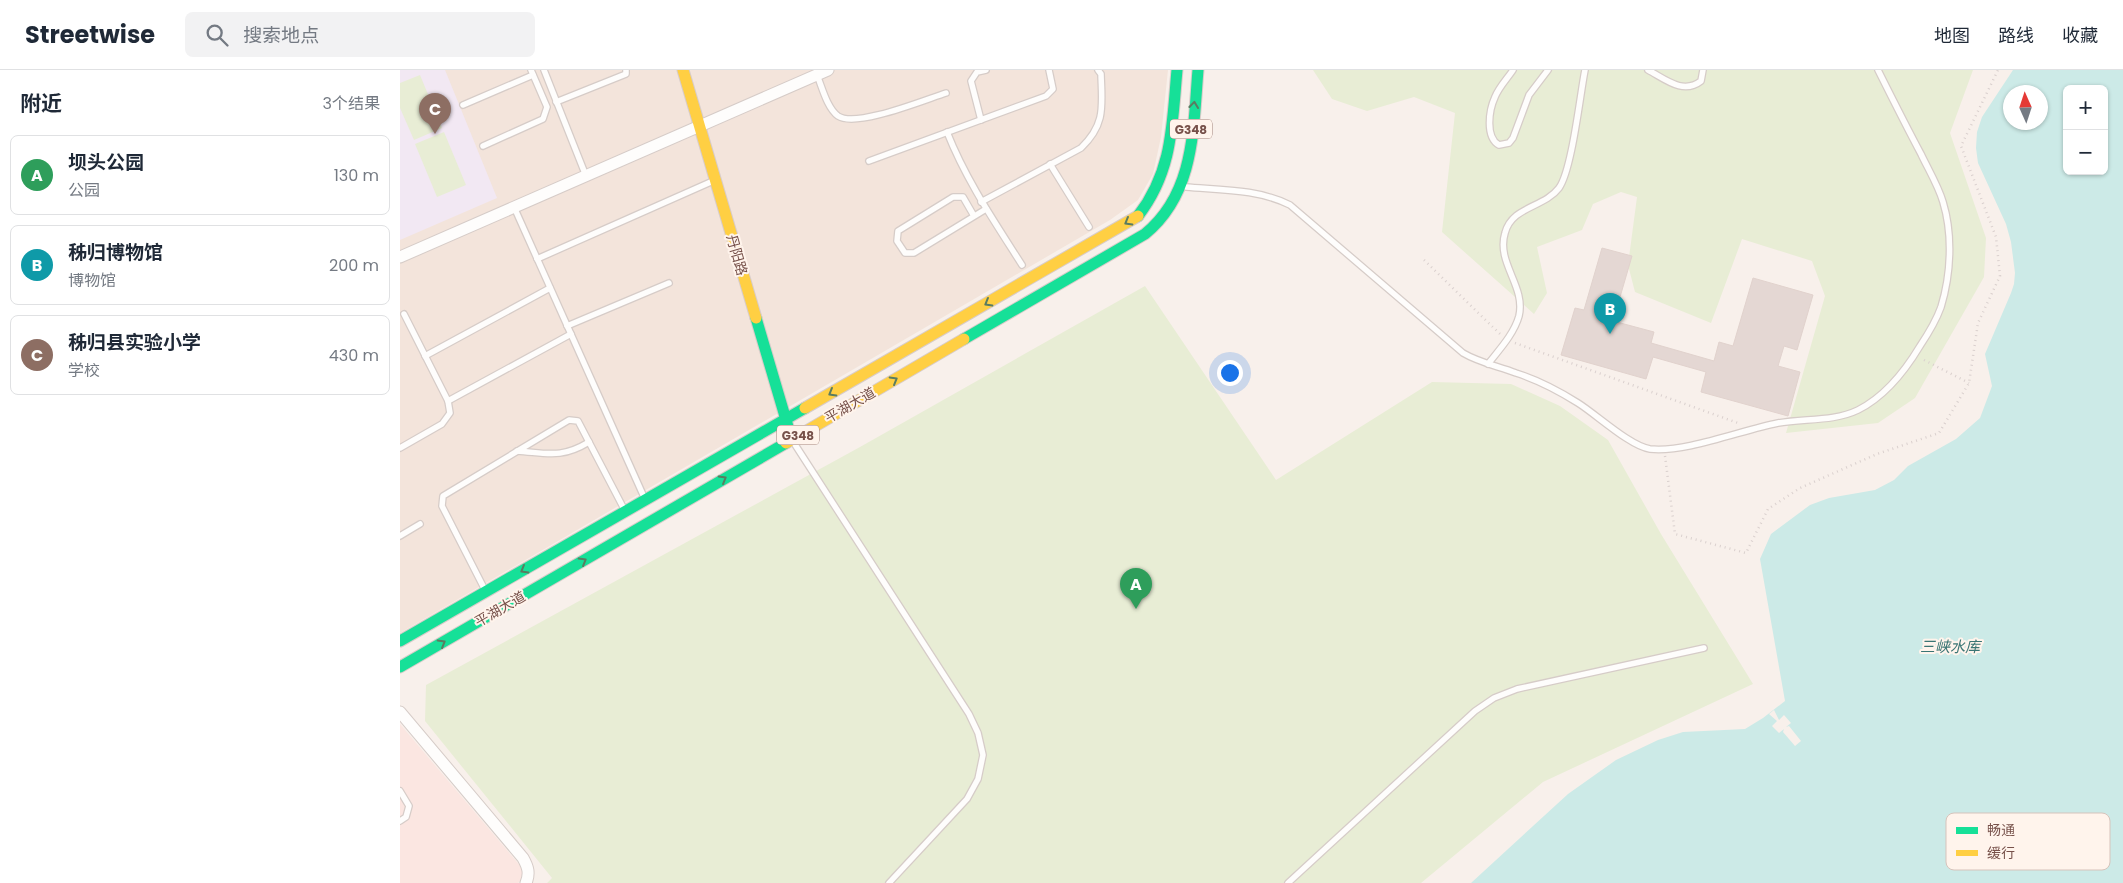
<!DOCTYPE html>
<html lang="zh">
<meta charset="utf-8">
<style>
body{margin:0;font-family:Poppins,"Noto Sans SC",sans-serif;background:#f2f2f3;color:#1f2937}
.controls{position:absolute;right:15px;top:15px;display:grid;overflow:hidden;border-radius:8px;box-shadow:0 1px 4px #0004}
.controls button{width:45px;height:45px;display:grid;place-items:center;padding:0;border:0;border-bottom:1px solid #e0e1e3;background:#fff;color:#1f2937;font:25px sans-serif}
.compass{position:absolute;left:1603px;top:15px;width:45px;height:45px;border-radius:50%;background:#fff;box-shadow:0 1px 4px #0004;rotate:357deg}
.you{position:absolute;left:829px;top:302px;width:18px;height:18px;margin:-12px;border:4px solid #fff;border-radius:50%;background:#1a73e8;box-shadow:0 0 0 8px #1a73e833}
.badge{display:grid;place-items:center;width:32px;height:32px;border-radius:50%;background:#a48982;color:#fff;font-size:16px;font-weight:700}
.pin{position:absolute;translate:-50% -41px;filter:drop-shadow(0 1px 2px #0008)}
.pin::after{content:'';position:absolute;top:26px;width:18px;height:15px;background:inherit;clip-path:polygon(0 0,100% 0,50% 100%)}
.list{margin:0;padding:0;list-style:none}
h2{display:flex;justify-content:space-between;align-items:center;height:65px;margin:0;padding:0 20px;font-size:21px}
h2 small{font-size:16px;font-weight:400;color:#747a83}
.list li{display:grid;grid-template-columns:32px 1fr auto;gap:15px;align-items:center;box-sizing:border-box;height:80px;margin:0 10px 10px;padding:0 10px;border:1px solid #e0e1e3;border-radius:8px}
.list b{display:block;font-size:19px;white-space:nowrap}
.list p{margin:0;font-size:16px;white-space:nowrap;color:#747a83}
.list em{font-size:16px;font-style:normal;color:#747a83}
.icon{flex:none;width:28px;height:28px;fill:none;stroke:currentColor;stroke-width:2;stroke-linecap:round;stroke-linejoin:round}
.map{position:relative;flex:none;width:1723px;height:813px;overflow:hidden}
header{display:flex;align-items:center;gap:30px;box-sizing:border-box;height:70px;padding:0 25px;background:#fff;border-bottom:1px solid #e0e1e3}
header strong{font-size:24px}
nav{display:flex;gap:28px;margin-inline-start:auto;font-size:18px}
.search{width:350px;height:45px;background:#f2f2f3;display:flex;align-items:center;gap:12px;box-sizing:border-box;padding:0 18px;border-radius:8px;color:#747a83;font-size:19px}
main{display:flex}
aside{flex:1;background:#fff}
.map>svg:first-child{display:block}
.residential{fill:#f3e4db}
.commercial{fill:#fbe6e1}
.education{fill:#f2e8f3}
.green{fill:#e8edd5}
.water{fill:#cceae7;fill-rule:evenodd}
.pier{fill:#f8f0eb}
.building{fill:#e4d7d3;stroke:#e1d2cd}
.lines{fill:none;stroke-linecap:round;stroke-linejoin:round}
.lane-casing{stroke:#d6ccc8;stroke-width:8}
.street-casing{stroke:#d6ccc8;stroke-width:13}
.fast-casing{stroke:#d8ccc9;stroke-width:13}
.slow-casing{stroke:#d8ccc9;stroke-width:13}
.path{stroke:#dad0ce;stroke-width:2.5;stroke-dasharray:1 4;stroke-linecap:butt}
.lane{stroke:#fefdfc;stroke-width:5.5}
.street{stroke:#fefdfc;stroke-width:11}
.fast{stroke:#16e098;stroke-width:11}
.slow{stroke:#ffcf43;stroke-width:11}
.oneway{stroke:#5a7c61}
.labels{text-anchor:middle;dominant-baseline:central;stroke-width:4;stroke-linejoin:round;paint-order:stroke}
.shield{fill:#fff4ec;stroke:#a0827b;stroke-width:1}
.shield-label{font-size:12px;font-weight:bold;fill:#77514a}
.street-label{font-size:14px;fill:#77514a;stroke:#fff4ec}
.water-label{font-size:15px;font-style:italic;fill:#3a7574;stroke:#fff4ec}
.key{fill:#fff4ec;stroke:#d6c3bb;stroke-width:1}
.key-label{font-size:14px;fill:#77514a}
</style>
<header>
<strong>Streetwise</strong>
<div class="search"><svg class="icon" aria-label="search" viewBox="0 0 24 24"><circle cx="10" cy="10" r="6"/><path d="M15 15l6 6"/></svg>搜索地点</div>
<nav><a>地图</a><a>路线</a><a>收藏</a></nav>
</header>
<main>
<aside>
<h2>附近<small>3个结果</small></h2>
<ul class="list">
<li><span class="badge" style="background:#2e9e5b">A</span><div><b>坝头公园</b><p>公园</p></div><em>130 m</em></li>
<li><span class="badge" style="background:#0f9aa8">B</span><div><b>秭归博物馆</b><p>博物馆</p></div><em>200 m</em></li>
<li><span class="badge" style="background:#8d6e63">C</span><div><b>秭归县实验小学</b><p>学校</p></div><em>430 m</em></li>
</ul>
</aside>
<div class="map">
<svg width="1723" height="813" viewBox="0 0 1723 813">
<rect width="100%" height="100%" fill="#f8f0eb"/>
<polygon class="residential" points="0,0 768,0 761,67 753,104 738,130 710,150 0,563"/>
<polygon class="commercial" points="0,654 122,798 123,809 118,813 0,813"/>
<polygon class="education" points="0,0 45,0 97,128 0,170"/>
<g class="green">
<polygon points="913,0 1573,0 1550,63 1586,168 1584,207 1515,328 1478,353 1386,363 1425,226 1412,191 1342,169 1311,253 1235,222 1228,195 1237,127 1221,122 1193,134 1182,160 1137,177 1147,223 1134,244 1042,162 1055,43 1014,27 967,41 932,29"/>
<polygon points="20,5 42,58 14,70 0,38 0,13"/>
<polygon points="44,62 66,115 37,127 15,74"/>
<polygon points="745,216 876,410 1032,312 1111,314 1160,336 1208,370 1261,464 1353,614 1143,712 1021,813 147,813 152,808 25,651 26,615 460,377"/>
</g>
<path class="water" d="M1613,0h110v813h-652l97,-89 48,-34 42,-20 25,-8 62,-3 18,-11 22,-17 -25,-142 11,-25 39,-29 19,-7 46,-8 19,-10 14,-14 48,-27 24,-21 12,-32 -7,-32 26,-61 3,-9 1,-11 -4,-31 -5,-18 -28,-61 -2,-15 1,-16 5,-15zM1667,19h37v82h-37zM1610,22h30v30h-30z"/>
<polygon class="pier" points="1374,640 1379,650 1384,645 1391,653 1386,657 1389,656 1401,671 1395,676 1383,662 1384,659 1379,663 1372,656 1377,651 1369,644"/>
<polygon class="building" points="1202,178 1232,186 1213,251 1254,262 1251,273 1314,291 1319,272 1333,276 1353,208 1413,225 1397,280 1384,276 1378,296 1400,302 1388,346 1301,322 1306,302 1253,287 1246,309 1161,285 1175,238 1184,240"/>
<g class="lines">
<g class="lane-casing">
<g id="lane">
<polyline points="144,0 186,106"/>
<path d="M1113,0c-6,9 -14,17 -18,27 -6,13 -10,40 4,48l10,-2 4,-5 16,-43 19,-25"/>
<path d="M1248,0c17,9 35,25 53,11l2,-11"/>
<path d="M417,5c5,12 10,33 21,41 18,12 86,-16 108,-23"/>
<polyline points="156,32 226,4 226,0"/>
<polyline points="63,35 133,5"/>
<polyline points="581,50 571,11 577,2 586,0"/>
<path d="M547,62c19,48 47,89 75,133"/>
<polyline points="83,76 143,49 147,37 131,0"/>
<polyline points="469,91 646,26 653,19 649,0"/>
<polyline points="650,94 689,157"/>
<path d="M786,117c35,3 72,2 104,18l173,148c17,10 35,13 53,20 22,7 43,18 62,30 19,12 52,43 72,46 35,4 92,-19 128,-26 26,-5 55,-1 80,-13 26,-13 47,-39 62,-64 8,-12 16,-25 21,-39 10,-33 12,-72 2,-105 -5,-17 -15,-33 -22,-48 -15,-28 -29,-56 -43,-84"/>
<path d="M581,132l100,-54c25,-24 21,-42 20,-74l-3,-4"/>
<polyline points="114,137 244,427"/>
<polyline points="574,146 563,127 553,127 498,161 497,171 505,183 514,183 586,139"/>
<polyline points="137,189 313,111"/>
<polyline points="167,256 269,213"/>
<polyline points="25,286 150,218"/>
<path d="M1088,294c11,-14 26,-30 31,-48 7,-30 -23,-53 -14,-83 7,-27 39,-25 54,-45 13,-18 21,-93 26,-118"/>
<polyline points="48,331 171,264"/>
<polyline points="394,373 569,644 578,663 583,685 578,709 567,729 489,813"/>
<polyline points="0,378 42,354 50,343 48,331 4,244"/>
<path d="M117,381c30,2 44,8 72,-9"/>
<polyline points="0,466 20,454"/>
<polyline points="84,518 42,436 43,426 169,350 178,351 223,437"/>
<polyline points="0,721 9,736 6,747 0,751"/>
<polyline points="888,813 1075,641 1094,628 1117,619 1304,578"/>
</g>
</g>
<g class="street-casing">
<g id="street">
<polyline points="0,187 428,0"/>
<path d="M0,642l123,146c5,9 7,15 3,25"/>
</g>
</g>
<g class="fast-casing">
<g id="fast">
<path d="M738,146c35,-45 34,-92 39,-146"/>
<polyline points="356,248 389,360"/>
<path d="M564,269l181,-105c50,-41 48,-105 53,-164"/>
<polyline points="0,571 405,338"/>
<polyline points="0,597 386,373"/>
</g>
</g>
<g class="slow-casing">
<g id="slow">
<polyline points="283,0 356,248"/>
<polyline points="405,338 738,146"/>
<polyline points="386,373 564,269"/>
</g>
</g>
<g class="path">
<polyline points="1024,190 1100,264"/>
<polyline points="1115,273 1338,353"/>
<polyline points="1524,290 1569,313"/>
<polyline points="1265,386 1275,464 1346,483 1368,439 1400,418 1477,384 1539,363 1569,313 1578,253 1600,206 1596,167 1561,76 1598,0"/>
</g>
<use href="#lane" class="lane"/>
<use href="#street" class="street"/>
<use href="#fast" class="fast"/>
<use href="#slow" class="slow"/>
</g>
<defs><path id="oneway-chevron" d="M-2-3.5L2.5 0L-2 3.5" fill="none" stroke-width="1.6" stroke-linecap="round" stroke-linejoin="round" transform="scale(1.25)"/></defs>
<g class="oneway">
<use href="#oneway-chevron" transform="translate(794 35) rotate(-84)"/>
<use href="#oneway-chevron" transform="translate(728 152) rotate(150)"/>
<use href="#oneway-chevron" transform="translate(588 233) rotate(150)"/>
<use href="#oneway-chevron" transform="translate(494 310) rotate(-30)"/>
<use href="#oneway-chevron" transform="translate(432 323) rotate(150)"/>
<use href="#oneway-chevron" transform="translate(323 409) rotate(-30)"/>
<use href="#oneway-chevron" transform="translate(183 491) rotate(-30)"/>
<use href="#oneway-chevron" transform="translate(124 500) rotate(150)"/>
<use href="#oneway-chevron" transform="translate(42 573) rotate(-30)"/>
</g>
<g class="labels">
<g class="shield">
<rect x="770" y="49.5" width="42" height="19" rx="4"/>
<rect x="377" y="355.5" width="42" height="19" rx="4"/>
</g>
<g class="shield-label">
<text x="791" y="59">G348</text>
<text x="398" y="365">G348</text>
</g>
<g class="street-label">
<text transform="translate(337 185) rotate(74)">丹阳路</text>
<text transform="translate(450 335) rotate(-30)">平湖大道</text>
<text transform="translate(100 539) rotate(-30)">平湖大道</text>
</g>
<g class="water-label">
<text x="1550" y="576">三峡水库</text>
</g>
</g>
<rect x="1546" y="743" width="164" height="57" rx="8" class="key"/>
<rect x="1556" y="757" width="22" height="7" fill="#16e098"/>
<rect x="1556" y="780" width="22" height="6" fill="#ffcf43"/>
<g class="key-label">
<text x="1587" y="765">畅通</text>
<text x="1587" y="788">缓行</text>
</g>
</svg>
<div class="controls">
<button>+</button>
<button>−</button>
</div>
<svg class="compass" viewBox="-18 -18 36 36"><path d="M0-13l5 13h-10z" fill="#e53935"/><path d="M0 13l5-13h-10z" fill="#747a83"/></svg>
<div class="you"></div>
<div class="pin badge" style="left:736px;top:539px;background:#2e9e5b">A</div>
<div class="pin badge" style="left:1210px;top:264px;background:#0f9aa8">B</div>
<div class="pin badge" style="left:35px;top:64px;background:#8d6e63">C</div>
</div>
</main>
